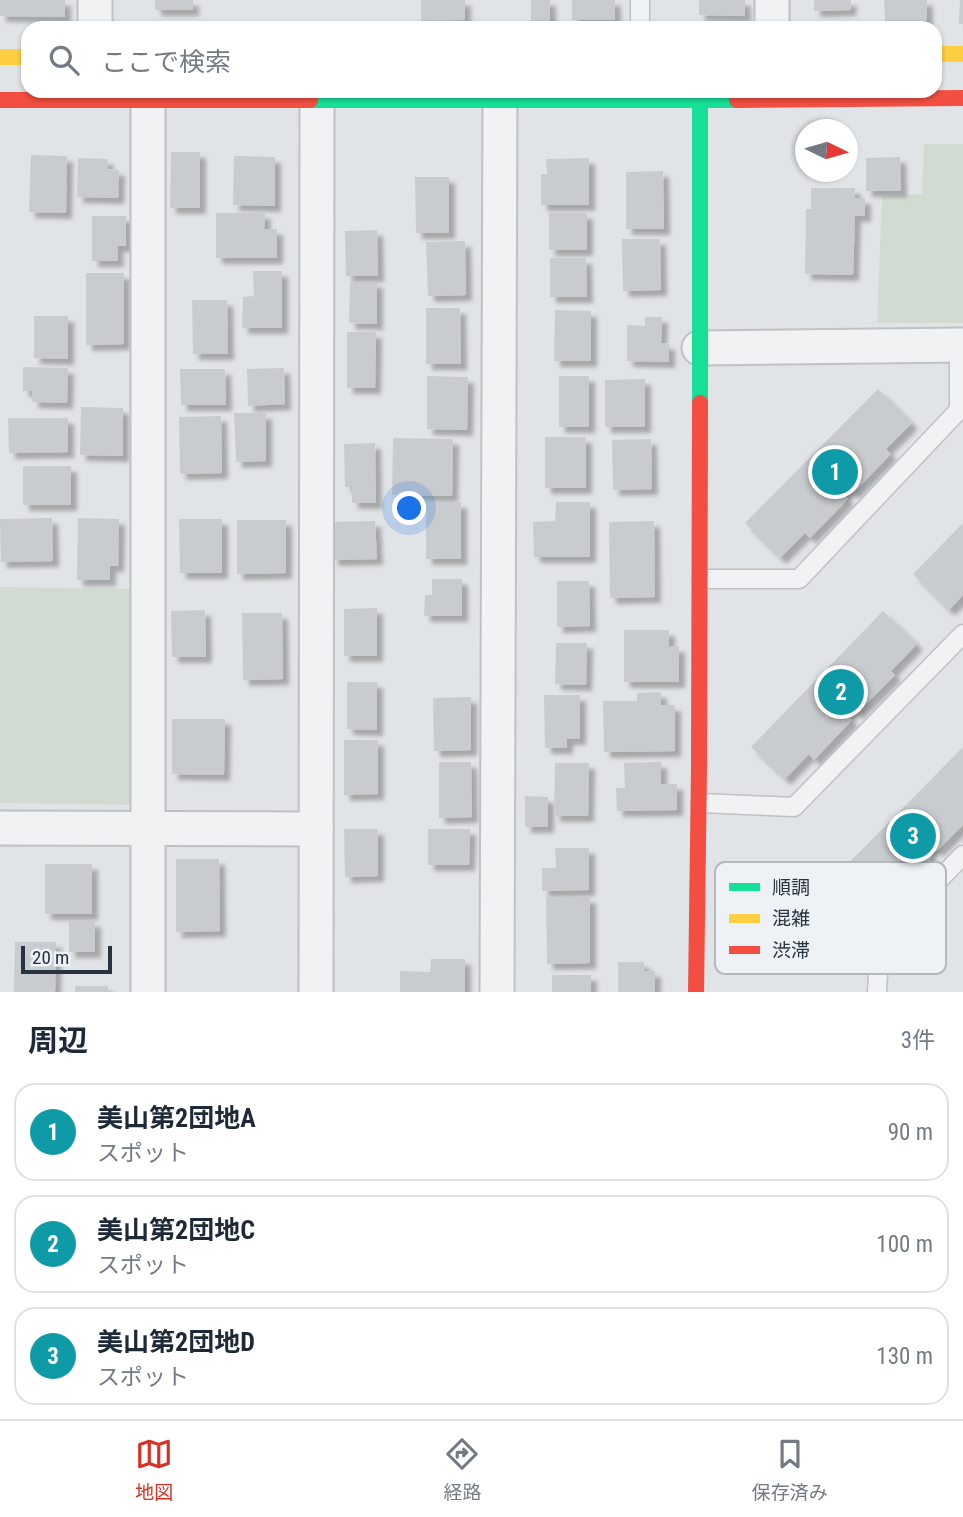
<!DOCTYPE html>
<html lang="ja">
<meta charset="utf-8">
<style>
body{margin:0;font-family:"Roboto Condensed","Noto Sans JP",sans-serif;background:#f2f2f3;color:#1f2937}
.compass{position:absolute;left:795px;top:119px;width:63px;height:63px;border-radius:50%;background:#fff;box-shadow:0 2px 5px #0004;rotate:95deg}
.scale{position:absolute;left:21px;bottom:18px;width:91px;box-sizing:border-box;padding-left:7px;border:4px solid #273340;border-top:0;font-size:19px;line-height:24px;white-space:nowrap;color:#273340;-webkit-text-stroke:5px #eef2f6;paint-order:stroke}
.you{position:absolute;left:410px;top:509px;width:24px;height:24px;margin:-18px;border:5px solid #fff;border-radius:50%;background:#1a73e8;box-shadow:0 0 0 10px #1a73e833}
.badge{display:grid;place-items:center;width:46px;height:46px;border-radius:50%;background:#d93025;color:#fff;font-size:23px;font-weight:700}
.pin{position:absolute;translate:-50% -50%;border:4px solid #fff;box-shadow:0 2px 7px #0006}
.list{margin:0;padding:0;list-style:none}
h2{display:flex;justify-content:space-between;align-items:center;height:91px;margin:0;padding:0 28px;font-size:30px}
h2 small{font-size:23px;font-weight:400;color:#747a83}
.list li{display:grid;grid-template-columns:46px 1fr auto;gap:21px;align-items:center;box-sizing:border-box;height:98px;margin:0 14px 14px;padding:0 14px;border:2px solid #e0e1e3;border-radius:21px}
.list b{display:block;font-size:26px;white-space:nowrap}
.list p{margin:0;font-size:23px;white-space:nowrap;color:#747a83}
.list em{font-size:23px;font-style:normal;color:#747a83}
.icon{flex:none;width:38px;height:38px;fill:none;stroke:currentColor;stroke-width:2;stroke-linecap:round;stroke-linejoin:round}
.map{position:relative;flex:none;width:963px;height:992px;overflow:hidden}
.search{position:absolute;background:#fff;box-shadow:0 2px 5px #0004;left:21px;right:21px;top:21px;height:77px;display:flex;align-items:center;gap:18px;box-sizing:border-box;padding:0 24px;border-radius:21px;color:#747a83;font-size:26px}
.sheet{height:427px;background:#fff}
nav{display:flex;justify-content:space-around;align-items:center;box-sizing:border-box;height:98px;border-top:2px solid #e0e1e3;background:#fff;font-size:19px;color:#747a83}
nav a{display:grid;justify-items:center;gap:4px}
nav .on{color:#d93025}
.map>svg:first-child{display:block}
.green{fill:#d2dbd1}
.building{fill:#c9ccce;filter:url(#shadow)}
.lines{fill:none;stroke-linecap:round;stroke-linejoin:round}
.lane-casing{stroke:#bfc2c4;stroke-width:21}
.street-casing{stroke:#bfc2c4;stroke-width:37}
.lane{stroke:#f0f2f3;stroke-width:18}
.street{stroke:#f0f2f3;stroke-width:33}
.fast{stroke:#16e098;stroke-width:16}
.slow{stroke:#ffcf43;stroke-width:16}
.jam{stroke:#f24e42;stroke-width:16}
.key{fill:#eef2f6;stroke:#b2b9bf;stroke-width:2}
.key-label{font-size:19px;fill:#273340}
</style>
<div class="map">
<svg width="963" height="992" viewBox="0 0 963 992">
<defs>
<filter id="shadow"><feDropShadow dx="6" dy="6" stdDeviation="2" flood-color="#0004"/></filter>
</defs>
<rect width="100%" height="100%" fill="#e1e4e6"/>
<g class="green">
<polygon points="924,144 963,144 963,323 877,323 882,196 922,194"/>
<polygon points="0,587 140,589 138,805 0,803"/>
</g>
<g class="building">
<polygon points="0,0 65,0 65,17 0,16"/>
<rect x="155" y="0" width="38" height="10"/>
<polygon points="421,0 465,0 465,20 421,21"/>
<polygon points="531,0 550,0 550,22 531,23"/>
<rect x="572" y="0" width="43" height="20"/>
<polygon points="699,0 745,0 745,16 699,15"/>
<polygon points="814,0 851,0 850,10 814,11"/>
<polygon points="884,0 927,0 927,21 885,21"/>
<polygon points="960,0 963,0 963,24 959,24"/>
<polygon points="171,152 200,152 200,208 170,208"/>
<polygon points="31,155 67,156 66,213 29,212"/>
<polygon points="234,156 275,157 275,206 233,205"/>
<polygon points="900,157 901,191 866,191 866,158"/>
<polygon points="78,158 108,159 107,169 119,170 118,198 77,197"/>
<polygon points="589,158 589,205 541,205 541,174 547,174 546,159"/>
<polygon points="663,171 664,229 626,229 626,172"/>
<polygon points="415,177 449,177 449,233 416,233"/>
<polygon points="811,188 855,188 854,198 865,198 865,216 855,216 853,275 805,274 806,209 811,209"/>
<polygon points="216,213 265,213 264,229 277,229 277,258 216,258"/>
<rect x="549" y="213" width="38" height="37"/>
<polygon points="92,216 126,216 126,246 117,246 118,261 92,261"/>
<polygon points="377,230 378,276 346,276 345,231"/>
<polygon points="622,239 660,239 661,290 623,291"/>
<polygon points="465,241 466,295 428,296 426,242"/>
<polygon points="550,258 586,258 587,297 550,297"/>
<polygon points="253,271 282,271 282,328 242,328 243,297 254,296"/>
<polygon points="86,273 124,273 124,344 86,345"/>
<polygon points="350,282 377,282 377,324 349,323"/>
<polygon points="192,300 227,300 228,354 193,354"/>
<polygon points="426,308 460,308 461,364 426,364"/>
<polygon points="555,310 591,311 591,361 554,361"/>
<polygon points="34,316 68,316 68,359 34,358"/>
<polygon points="645,317 662,317 661,343 669,344 669,362 627,361 627,325 645,326"/>
<polygon points="347,332 376,332 375,388 347,388"/>
<polygon points="23,367 68,368 67,403 32,402 32,391 23,391"/>
<polygon points="284,368 285,404 248,406 247,369"/>
<polygon points="180,369 225,369 226,405 181,405"/>
<polygon points="427,376 468,377 467,430 427,429"/>
<rect x="559" y="376" width="30" height="51"/>
<polygon points="645,379 645,427 605,427 605,380"/>
<polygon points="878,389 912,423 886,449 891,454 853,493 849,489 844,495 848,499 810,538 805,533 780,558 745,523"/>
<polygon points="81,407 123,408 123,456 80,455"/>
<polygon points="234,413 266,413 266,461 236,462"/>
<polygon points="221,416 222,473 180,474 179,417"/>
<polygon points="8,418 68,418 68,452 9,453"/>
<rect x="545" y="437" width="41" height="51"/>
<polygon points="393,438 453,439 452,496 392,495"/>
<polygon points="651,439 652,489 613,490 612,440"/>
<polygon points="375,443 376,503 352,503 352,487 345,487 344,444"/>
<rect x="23" y="466" width="48" height="39"/>
<rect x="426" y="502" width="35" height="57"/>
<polygon points="556,502 590,502 590,557 534,557 533,522 555,521"/>
<polygon points="52,518 53,561 1,562 0,519"/>
<polygon points="78,518 119,519 118,566 110,566 110,580 77,580"/>
<polygon points="179,519 222,519 222,573 180,573"/>
<polygon points="237,520 286,520 286,573 237,574"/>
<polygon points="375,521 377,559 332,560 331,522"/>
<polygon points="654,521 655,597 610,598 609,522"/>
<polygon points="963,523 963,595 949,610 913,574"/>
<polygon points="432,579 462,579 462,616 424,616 425,595 432,595"/>
<polygon points="557,581 589,581 590,626 557,627"/>
<polygon points="377,608 377,656 344,656 344,609"/>
<polygon points="205,610 206,657 172,657 171,611"/>
<polygon points="883,611 917,644 891,671 895,675 857,713 853,709 847,715 852,720 814,760 809,754 785,779 751,747"/>
<polygon points="242,613 282,613 283,679 243,680"/>
<polygon points="624,630 669,630 669,647 679,646 679,682 624,682"/>
<polygon points="556,643 587,643 586,685 555,684"/>
<polygon points="347,682 377,682 377,730 347,729"/>
<polygon points="661,692 661,705 675,705 675,751 604,752 603,701 637,701 637,693"/>
<polygon points="544,695 580,695 580,739 567,739 567,748 545,748"/>
<polygon points="471,697 471,750 434,751 433,698"/>
<polygon points="172,719 225,719 224,775 172,774"/>
<polygon points="344,740 378,740 378,794 344,795"/>
<polygon points="963,747 963,825 937,851 934,847 928,853 932,857 894,896 890,892 866,916 831,881"/>
<polygon points="439,762 471,762 472,817 439,818"/>
<polygon points="661,762 661,784 677,784 677,810 617,811 616,788 625,788 624,763"/>
<polygon points="555,763 589,763 588,816 554,816"/>
<polygon points="525,796 548,797 548,827 525,827"/>
<polygon points="344,829 378,829 378,876 345,877"/>
<polygon points="428,829 470,829 469,865 428,865"/>
<polygon points="555,848 589,848 589,890 542,891 542,868 556,868"/>
<polygon points="176,859 219,859 220,931 176,932"/>
<rect x="45" y="864" width="47" height="50"/>
<polygon points="546,897 590,897 590,963 547,964"/>
<rect x="69" y="921" width="26" height="31"/>
<polygon points="15,942 56,942 55,992 14,992"/>
<polygon points="431,959 465,959 465,992 400,992 400,971 430,972"/>
<polygon points="618,962 644,962 644,971 655,971 655,992 618,992"/>
<rect x="552" y="975" width="39" height="17"/>
<rect x="75" y="986" width="33" height="6"/>
</g>
<g class="lines">
<g class="lane-casing">
<g id="lane">
<polyline points="640,28 640,0"/>
<polyline points="959,345 959,410 963,410"/>
<polyline points="702,579 799,579 959,410"/>
<polyline points="701,803 794,807 963,634"/>
<polyline points="877,992 880,941 963,855"/>
</g>
</g>
<g class="street-casing">
<g id="street">
<polyline points="95,28 95,0"/>
<polyline points="772,28 772,0"/>
<polyline points="699,348 963,345"/>
<polyline points="0,828 316,829"/>
<polyline points="148,992 148,91"/>
<polyline points="316,992 317,91"/>
<polyline points="497,992 500,91"/>
</g>
</g>
<use href="#lane" class="lane"/>
<use href="#street" class="street"/>
<g class="fast">
<polyline points="310,100 737,100"/>
<polyline points="700,403 700,91"/>
</g>
<g class="slow">
<polyline points="935,54 963,54"/>
<polyline points="0,57 28,57"/>
</g>
<g class="jam">
<polyline points="0,100 310,100"/>
<polyline points="737,100 963,98"/>
<polyline points="696,992 699,767 700,403"/>
</g>
</g>
<rect x="715" y="862" width="231" height="112" rx="10" class="key"/>
<rect x="729" y="883" width="31" height="8" fill="#16e098"/>
<rect x="729" y="914" width="31" height="9" fill="#ffcf43"/>
<rect x="729" y="946" width="31" height="8" fill="#f24e42"/>
<g class="key-label">
<text x="772" y="894">順調</text>
<text x="772" y="925">混雑</text>
<text x="772" y="957">渋滞</text>
</g>
</svg>
<svg class="compass" viewBox="-18 -18 36 36"><path d="M0-13l5 13h-10z" fill="#e53935"/><path d="M0 13l5-13h-10z" fill="#747a83"/></svg>
<div class="scale">20 m</div>
<div class="you"></div>
<div class="pin badge" style="left:835px;top:472px;background:#0f9aa8">1</div>
<div class="pin badge" style="left:841px;top:692px;background:#0f9aa8">2</div>
<div class="pin badge" style="left:913px;top:836px;background:#0f9aa8">3</div>
<div class="search"><svg class="icon" aria-label="search" viewBox="0 0 24 24"><circle cx="10" cy="10" r="6"/><path d="M15 15l6 6"/></svg>ここで検索</div>
</div>
<section class="sheet">
<h2>周辺<small>3件</small></h2>
<ul class="list">
<li><span class="badge" style="background:#0f9aa8">1</span><div><b>美山第2団地A</b><p>スポット</p></div><em>90 m</em></li>
<li><span class="badge" style="background:#0f9aa8">2</span><div><b>美山第2団地C</b><p>スポット</p></div><em>100 m</em></li>
<li><span class="badge" style="background:#0f9aa8">3</span><div><b>美山第2団地D</b><p>スポット</p></div><em>130 m</em></li>
</ul>
</section>
<nav>
<a class="on"><svg class="icon" aria-label="map" viewBox="0 0 24 24"><path d="M3 6l6-2 6 2 6-2v14l-6 2-6-2-6 2zM9 4v14M15 6v14"/></svg>地図</a>
<a><svg class="icon" aria-label="directions" viewBox="0 0 24 24"><path d="M12 3l9 9-9 9-9-9zM9 14v-3h6M13 9l2 2-2 2"/></svg>経路</a>
<a><svg class="icon" aria-label="saved" viewBox="0 0 24 24"><path d="M7 4h10v16l-5-4-5 4z"/></svg>保存済み</a>
</nav>
